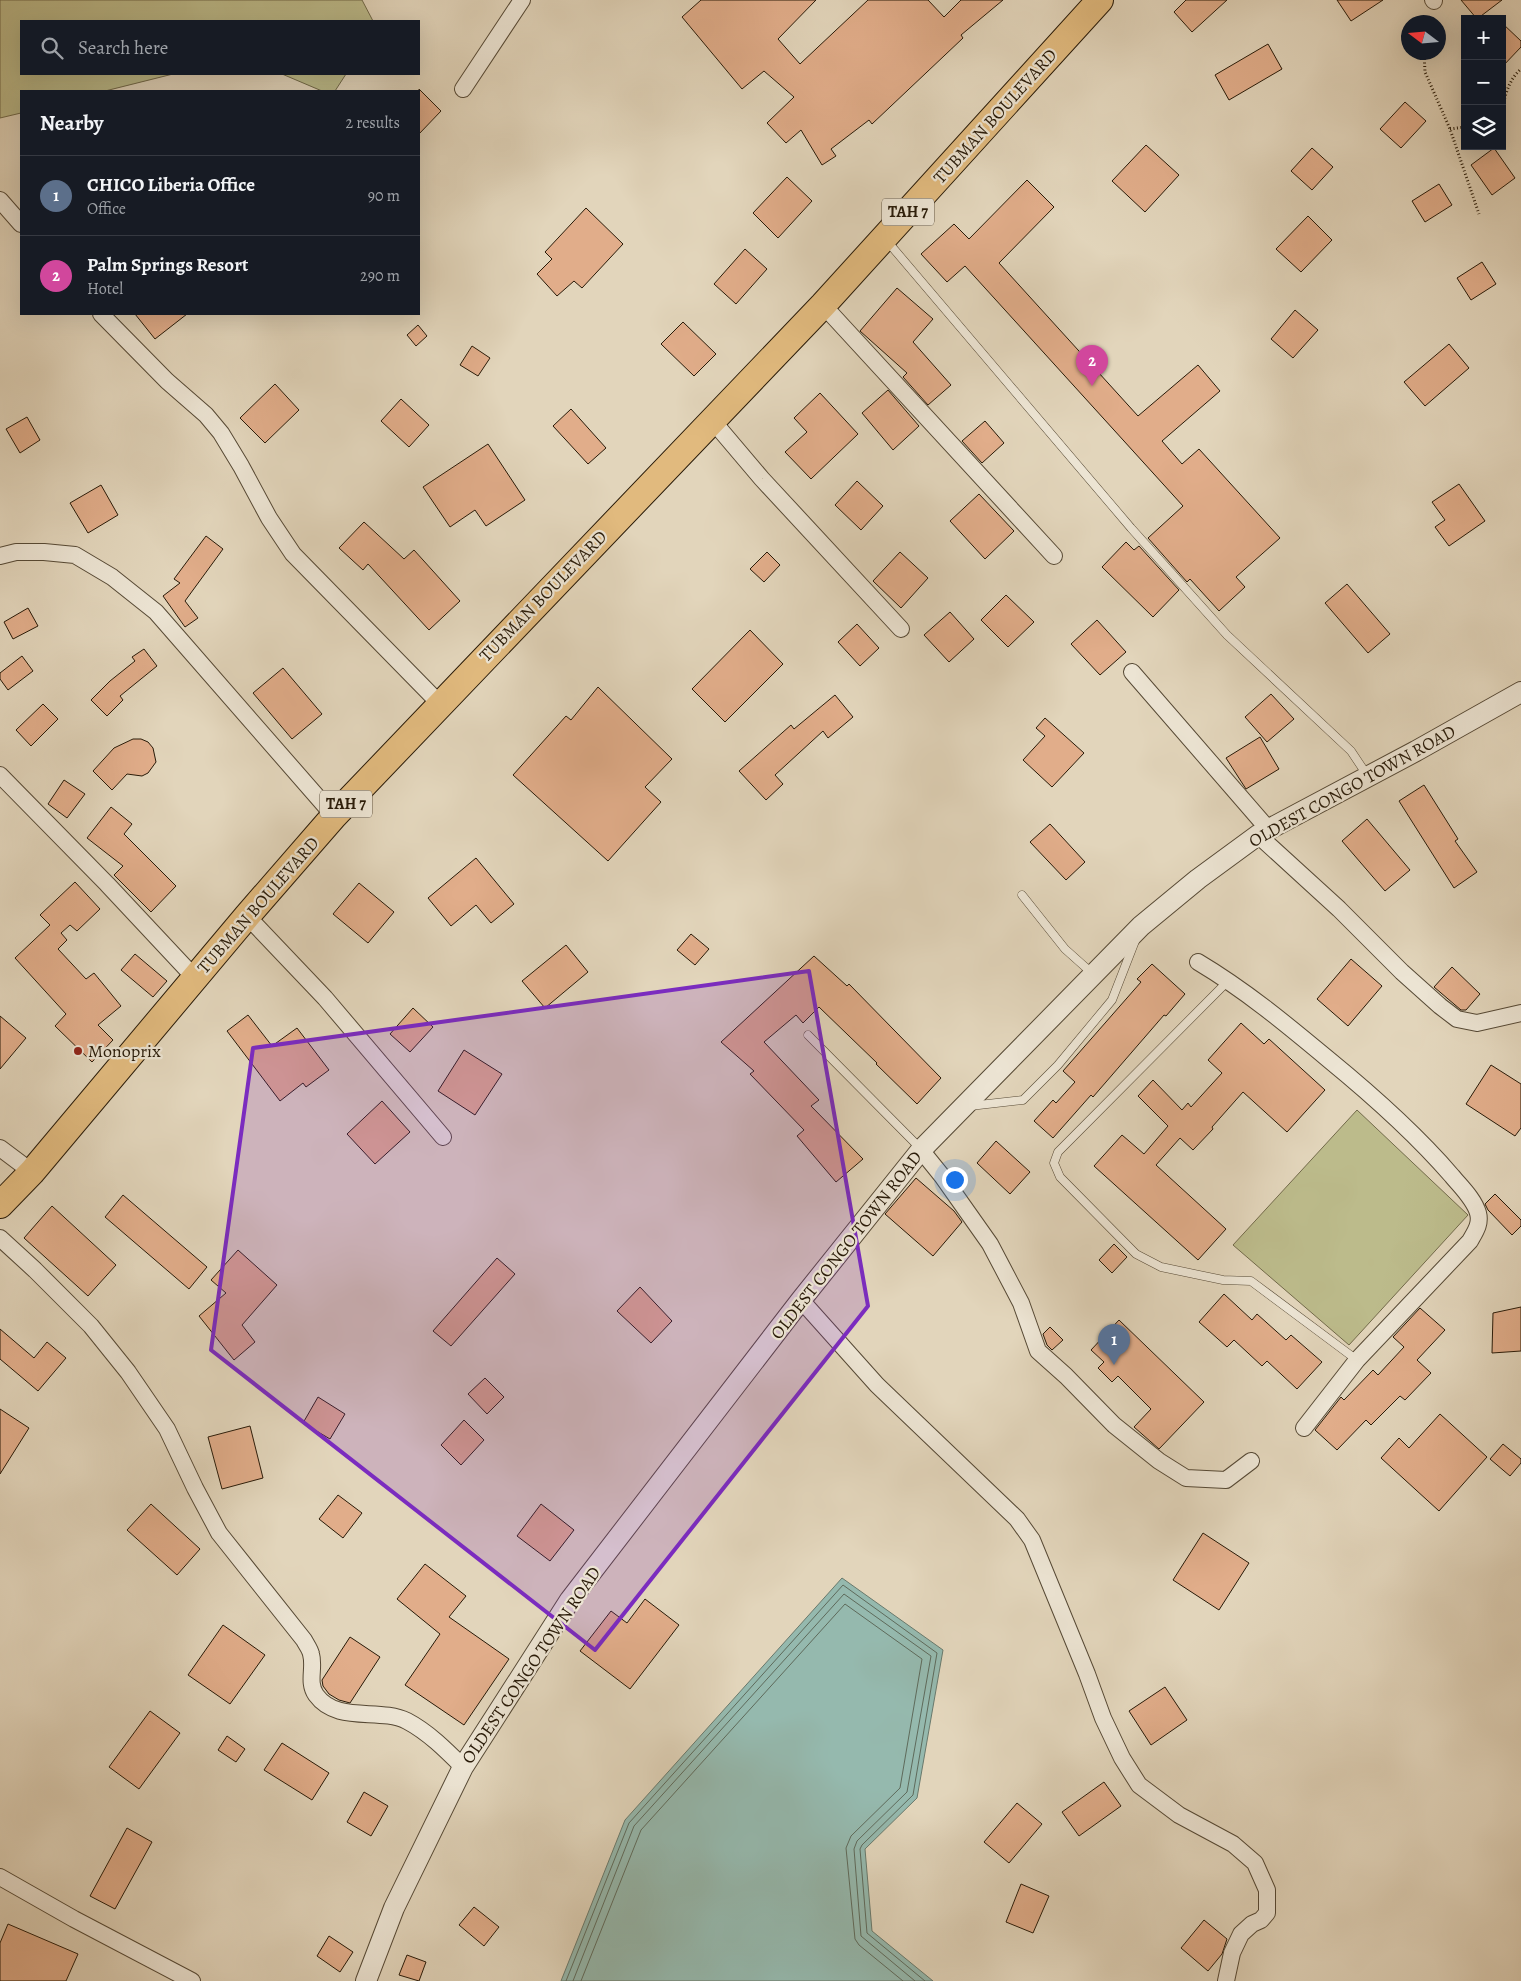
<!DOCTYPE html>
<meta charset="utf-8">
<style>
body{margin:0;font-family:Alegreya,serif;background:#20242c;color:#f1f3f6}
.controls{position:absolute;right:15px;top:15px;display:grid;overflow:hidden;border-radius:0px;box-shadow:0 5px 20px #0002}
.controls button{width:45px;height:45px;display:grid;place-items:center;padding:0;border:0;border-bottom:1px solid #363941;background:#171b24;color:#f1f3f6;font:25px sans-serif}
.compass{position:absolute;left:1401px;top:15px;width:45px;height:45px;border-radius:50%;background:#171b24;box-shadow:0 5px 20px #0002;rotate:286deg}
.you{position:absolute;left:954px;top:1179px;width:18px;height:18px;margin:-12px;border:4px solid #fff;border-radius:50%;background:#1a73e8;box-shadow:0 0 0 8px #1a73e833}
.badge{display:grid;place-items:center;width:32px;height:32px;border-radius:50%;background:#ea580c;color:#fff;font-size:16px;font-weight:700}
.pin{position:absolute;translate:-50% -41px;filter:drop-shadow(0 1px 2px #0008)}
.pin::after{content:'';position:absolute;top:26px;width:18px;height:15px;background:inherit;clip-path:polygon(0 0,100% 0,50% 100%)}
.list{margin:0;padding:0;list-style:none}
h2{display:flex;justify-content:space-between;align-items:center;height:65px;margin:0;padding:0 20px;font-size:21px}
h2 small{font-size:16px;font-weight:400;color:#9ea1a6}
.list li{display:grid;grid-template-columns:32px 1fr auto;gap:15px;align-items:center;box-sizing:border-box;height:80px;padding:0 20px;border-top:1px solid #363941}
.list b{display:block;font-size:19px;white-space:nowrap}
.list p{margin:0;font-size:16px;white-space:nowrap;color:#9ea1a6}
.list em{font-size:16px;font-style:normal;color:#9ea1a6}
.icon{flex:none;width:28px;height:28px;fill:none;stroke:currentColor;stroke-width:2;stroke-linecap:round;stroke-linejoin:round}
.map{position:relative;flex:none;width:1521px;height:1981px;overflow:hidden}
.search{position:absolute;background:#171b24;box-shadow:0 5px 20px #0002;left:20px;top:20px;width:400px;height:55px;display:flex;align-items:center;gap:12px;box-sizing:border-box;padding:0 18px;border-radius:0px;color:#9ea1a6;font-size:19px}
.panel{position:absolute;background:#171b24;box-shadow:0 5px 20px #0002;left:20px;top:90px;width:400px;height:225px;border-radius:0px}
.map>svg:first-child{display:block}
.green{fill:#bcbb8b;stroke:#726a4a}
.water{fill:#95b9ae;stroke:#69796c}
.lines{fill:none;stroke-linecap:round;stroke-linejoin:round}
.shore{stroke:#5e6a5b;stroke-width:1}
.building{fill:#e1ad8a;stroke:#281a08}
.service-casing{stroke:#564935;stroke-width:9}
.minor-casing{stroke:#564935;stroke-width:18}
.tertiary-casing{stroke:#564935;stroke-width:22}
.trunk-casing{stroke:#281a08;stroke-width:28}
.path{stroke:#281a08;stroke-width:3;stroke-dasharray:1 2.5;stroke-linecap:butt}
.service{stroke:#ece4d3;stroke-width:8}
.minor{stroke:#ece4d3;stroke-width:16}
.tertiary{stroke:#ece4d3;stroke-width:20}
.trunk{stroke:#e1ba7e;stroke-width:26}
.marked{fill:#7b2cbf;fill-opacity:0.2;stroke:#7b2cbf;stroke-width:4;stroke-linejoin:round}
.poi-dot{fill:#8f2418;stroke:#ece4d3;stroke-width:2}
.labels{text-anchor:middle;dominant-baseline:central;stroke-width:4.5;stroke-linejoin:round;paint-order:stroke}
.shield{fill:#ece4d3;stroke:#635745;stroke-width:1}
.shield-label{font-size:16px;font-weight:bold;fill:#281a08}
.street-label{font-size:18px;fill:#281a08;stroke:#ece4d3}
.poi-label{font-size:18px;fill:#281a08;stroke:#ece4d3;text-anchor:start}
</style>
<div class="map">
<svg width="1521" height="1981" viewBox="0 0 1521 1981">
<rect width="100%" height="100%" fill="#e2d5bb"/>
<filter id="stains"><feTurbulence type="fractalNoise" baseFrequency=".004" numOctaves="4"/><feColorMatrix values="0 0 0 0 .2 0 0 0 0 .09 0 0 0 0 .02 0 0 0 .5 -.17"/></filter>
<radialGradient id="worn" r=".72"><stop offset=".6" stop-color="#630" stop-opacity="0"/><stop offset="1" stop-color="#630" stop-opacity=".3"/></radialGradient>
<g class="green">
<polygon points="0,0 362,0 373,21 21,21 21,74 173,74 105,91 21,91 21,113 0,118"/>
<polygon points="282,74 346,74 335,91 322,91"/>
<polygon points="1357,1110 1468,1215 1349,1345 1233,1245"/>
</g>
<polygon class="water" points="842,1578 943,1650 917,1798 865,1849 872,1931 933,1981 561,1981 625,1820"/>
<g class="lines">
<g class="shore">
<polyline points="566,1981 629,1823 843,1585 937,1653 913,1795 862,1845 860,1849 867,1933 925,1981"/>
<polyline points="573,1981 634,1826 844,1594 931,1656 907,1792 857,1841 854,1849 861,1936 915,1981"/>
<polyline points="581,1981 641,1830 845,1604 922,1659 900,1788 851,1836 846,1848 855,1939 859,1945 903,1981"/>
</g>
</g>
<g class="building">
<polygon points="701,0 816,0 778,39 800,64 868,0 928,0 944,17 961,0 1003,0 961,35 963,38 872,124 869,120 831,149 836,156 822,165 801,130 786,143 767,123 794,97 764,71 742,89 682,17"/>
<polygon points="1186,0 1227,0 1192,32 1174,12"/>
<polygon points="1337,0 1383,0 1351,21"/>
<polygon points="1461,0 1502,0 1477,19"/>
<polygon points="1502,23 1521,41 1521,47 1502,67"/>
<polygon points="1268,44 1282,69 1229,100 1215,75"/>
<polygon points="419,89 441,111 419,134"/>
<polygon points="1405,102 1426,121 1401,148 1380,129"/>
<polygon points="1146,145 1179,175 1145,212 1112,181"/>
<polygon points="1312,148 1333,167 1312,190 1291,171"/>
<polygon points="1494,148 1515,178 1492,195 1471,165"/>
<polygon points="787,177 812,201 778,238 753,213"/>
<polygon points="1027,180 1054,207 999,263 1138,416 1198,365 1220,391 1162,441 1182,464 1199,449 1280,538 1236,577 1245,587 1219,611 1190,579 1187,582 1148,538 1183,506 965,266 947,282 921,254 954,224 969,239"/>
<polygon points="1439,184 1452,205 1425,222 1412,201"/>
<polygon points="586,208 623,244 582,288 574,281 557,296 537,274 552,259 545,252"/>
<polygon points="1308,216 1332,240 1301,272 1276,249"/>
<polygon points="745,249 767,269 736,304 714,284"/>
<polygon points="1482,262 1496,284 1471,300 1457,278"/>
<polygon points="897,288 933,319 913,342 951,385 928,405 903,377 907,373 860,331"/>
<polygon points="1295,310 1318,330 1293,358 1271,339"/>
<polygon points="135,314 187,314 155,339"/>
<polygon points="683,322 716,354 694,376 661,344"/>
<polygon points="418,325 427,336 416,346 407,335"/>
<polygon points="1449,344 1469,368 1425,406 1404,382"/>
<polygon points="472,346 490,358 478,376 460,365"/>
<polygon points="275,384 299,410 265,443 240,418"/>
<polygon points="888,390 919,426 893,450 862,413"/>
<polygon points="820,393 858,434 811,479 785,452 807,432 794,418"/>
<polygon points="401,399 429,425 409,447 381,421"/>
<polygon points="571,409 606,448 588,464 553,426"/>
<polygon points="27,417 40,440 20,453 6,429"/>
<polygon points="985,421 1004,443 982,463 962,441"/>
<polygon points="488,444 525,500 486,526 475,510 450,527 423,487"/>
<polygon points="857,481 883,506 861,530 835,505"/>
<polygon points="1459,484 1485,521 1449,546 1435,527 1445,520 1432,502"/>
<polygon points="101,485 118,515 88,533 70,503"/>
<polygon points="979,494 1014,531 985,559 950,521"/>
<polygon points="364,522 404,559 414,550 460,601 429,630 368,564 363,570 339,548"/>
<polygon points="206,536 223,549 185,601 198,618 185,627 163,596 180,583 174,579"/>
<polygon points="1126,542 1134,550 1139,546 1179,590 1153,617 1102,567"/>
<polygon points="767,552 780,565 764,582 750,569"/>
<polygon points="900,552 928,578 901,608 873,581"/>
<polygon points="1347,584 1390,634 1368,653 1325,603"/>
<polygon points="1006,595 1034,622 1008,647 981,620"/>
<polygon points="28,608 38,626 13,639 4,622"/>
<polygon points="950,612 974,639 949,662 924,635"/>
<polygon points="1097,620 1126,652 1100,675 1071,644"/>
<polygon points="857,624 879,648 860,666 838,642"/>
<polygon points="750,630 783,664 725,722 692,689"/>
<polygon points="144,649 157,666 120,696 123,700 107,716 91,700 110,681 135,661 132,657"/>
<polygon points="22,656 33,671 8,690 0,679 0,673"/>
<polygon points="283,668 322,714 292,739 253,693"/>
<polygon points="598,687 672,759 645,787 661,802 608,861 513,775 566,716 571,720"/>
<polygon points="1271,694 1294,719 1267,742 1245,717"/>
<polygon points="835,695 853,717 828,738 823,731 775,775 783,784 766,800 739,771 791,725 794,729"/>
<polygon points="43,704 58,719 31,746 16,730"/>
<polygon points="1045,718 1084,753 1052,787 1023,760 1045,736 1036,728"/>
<polygon points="1260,737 1279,769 1246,789 1226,758"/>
<polygon points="133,739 141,739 148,742 153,748 156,762 148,773 142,776 127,774 112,790 93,771 114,748"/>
<polygon points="64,780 85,794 67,818 48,804"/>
<polygon points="1424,785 1458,839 1455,841 1477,872 1454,888 1399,801"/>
<polygon points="111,807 132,824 124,834 176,886 151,912 114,875 123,866 87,838"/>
<polygon points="1367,819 1410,870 1385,891 1342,841"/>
<polygon points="1050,824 1085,862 1066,880 1030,842"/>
<polygon points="476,858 514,904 491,923 476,905 451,926 428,898"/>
<polygon points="75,882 100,909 77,931 70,925 61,933 67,940 58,949 86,979 94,973 121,1006 98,1025 113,1040 92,1062 55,1026 66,1014 15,958 50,925 40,915"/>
<polygon points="359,883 394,912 368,943 333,914"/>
<polygon points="691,934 709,949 695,965 677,950"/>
<polygon points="566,945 588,972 545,1008 522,981"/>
<polygon points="135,954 167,981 153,997 121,970"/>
<polygon points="814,956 847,986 849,984 941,1078 917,1104 876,1064 877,1063 819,1007 803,1023 796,1015 764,1042 819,1100 811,1106 863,1159 836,1182 797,1136 804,1130 750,1074 754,1071 721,1042"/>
<polygon points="1351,959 1382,986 1348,1026 1317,999"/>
<polygon points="1152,964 1185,994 1166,1016 1164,1015 1093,1097 1091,1095 1053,1138 1034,1121 1053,1100 1056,1103 1075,1082 1063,1071 1141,982 1137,979"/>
<polygon points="1452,967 1480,994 1466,1010 1461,1010 1434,987"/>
<polygon points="413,1008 433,1027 410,1052 390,1034"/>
<polygon points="248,1015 272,1046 297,1028 329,1070 306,1087 303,1083 280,1101 227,1031"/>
<polygon points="0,1016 26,1038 0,1069"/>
<polygon points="1241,1023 1264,1044 1269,1039 1325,1090 1287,1132 1243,1092 1212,1127 1213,1129 1193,1150 1180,1138 1156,1165 1226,1229 1198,1260 1094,1166 1122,1135 1144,1154 1168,1126 1138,1096 1153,1080 1182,1110 1188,1103 1191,1107 1222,1073 1208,1060"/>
<polygon points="464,1050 502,1074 475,1115 438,1091"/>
<polygon points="1491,1065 1521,1084 1521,1128 1515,1136 1466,1104"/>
<polygon points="382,1101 410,1132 375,1164 347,1134"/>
<polygon points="996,1141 1030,1172 1010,1194 977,1163"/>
<polygon points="916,1178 954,1211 962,1222 933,1256 885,1214"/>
<polygon points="1495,1194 1521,1220 1521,1226 1512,1235 1488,1210 1485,1204"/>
<polygon points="123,1195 207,1267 189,1289 105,1217"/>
<polygon points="52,1206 116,1265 88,1296 24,1238"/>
<polygon points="1114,1244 1127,1257 1112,1273 1099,1260"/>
<polygon points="238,1250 277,1285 242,1325 255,1342 234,1360 199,1316 226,1293 211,1280"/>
<polygon points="497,1258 515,1274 451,1346 433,1331"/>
<polygon points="640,1287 672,1321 651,1343 617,1311"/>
<polygon points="1224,1294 1252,1320 1257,1314 1286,1340 1291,1335 1322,1362 1297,1389 1267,1361 1262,1366 1234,1340 1227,1347 1199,1322"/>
<polygon points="1521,1307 1521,1351 1492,1353 1493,1313"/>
<polygon points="1420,1308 1445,1330 1417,1360 1431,1373 1405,1400 1400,1396 1371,1425 1366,1420 1337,1450 1315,1430 1341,1397 1344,1400 1373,1370 1378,1375 1404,1347 1393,1337"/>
<polygon points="1119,1320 1204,1402 1159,1449 1134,1427 1151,1409 1118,1376 1112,1382 1098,1368 1104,1362 1091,1350"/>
<polygon points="1050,1327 1063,1340 1052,1350 1047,1345 1043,1334"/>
<polygon points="0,1329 34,1358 47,1342 66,1358 38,1391 0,1359"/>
<polygon points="485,1378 504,1397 487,1414 468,1394"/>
<polygon points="318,1397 345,1414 330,1439 303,1423"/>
<polygon points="0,1409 29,1428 0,1474"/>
<polygon points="1440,1414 1487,1457 1439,1511 1381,1458 1399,1438 1409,1448"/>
<polygon points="464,1420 484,1440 461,1465 441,1445"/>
<polygon points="250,1426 263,1478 222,1489 208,1437"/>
<polygon points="1503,1444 1521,1459 1521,1463 1510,1476 1490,1459"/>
<polygon points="338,1495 362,1513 343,1538 319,1519"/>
<polygon points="151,1504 200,1549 177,1575 127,1530"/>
<polygon points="541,1504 574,1530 550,1561 517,1536"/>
<polygon points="1203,1533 1249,1563 1219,1610 1173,1580"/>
<polygon points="425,1564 466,1596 449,1617 509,1659 464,1725 405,1685 440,1634 397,1599"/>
<polygon points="645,1599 679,1625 630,1689 580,1651 611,1611 627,1623"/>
<polygon points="223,1625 265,1655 230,1704 188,1675"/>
<polygon points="350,1637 380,1657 350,1703 339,1700 329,1694 323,1686 322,1680"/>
<polygon points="1165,1687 1187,1720 1151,1745 1129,1711"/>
<polygon points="150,1711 180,1733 139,1789 109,1767"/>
<polygon points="227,1736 245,1749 236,1762 218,1750"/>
<polygon points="282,1743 329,1773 312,1800 264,1770"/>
<polygon points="1104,1782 1121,1806 1079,1836 1062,1812"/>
<polygon points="364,1792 388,1806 371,1836 347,1822"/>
<polygon points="1017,1803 1042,1824 1009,1863 984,1842"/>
<polygon points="127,1828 152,1842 115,1909 90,1896"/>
<polygon points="1021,1884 1049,1896 1033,1933 1006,1922"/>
<polygon points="474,1907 499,1927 484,1946 459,1925"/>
<polygon points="1204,1920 1227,1939 1222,1954 1208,1971 1181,1948"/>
<polygon points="8,1924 78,1954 66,1981 0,1981 0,1943"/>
<polygon points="329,1936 353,1952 340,1972 317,1956"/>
<polygon points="407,1955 426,1962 419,1981 399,1975"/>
</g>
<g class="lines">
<g class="service-casing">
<g id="service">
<polyline points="887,241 1131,528 1227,635 1351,751 1367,775"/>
<polyline points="1022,895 1065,949 1093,974"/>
<polyline points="1229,980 1058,1152 1054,1163 1060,1177 1136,1254 1161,1267 1223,1280 1251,1281 1357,1360"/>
<polyline points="808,1035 921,1149"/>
<polyline points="970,1106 1023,1100 1058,1065 1112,1000 1135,941"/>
</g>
</g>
<g class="minor-casing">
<g id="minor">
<polyline points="1433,0 1434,1"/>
<polyline points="463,89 522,0"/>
<polyline points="0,200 21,224"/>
<polyline points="823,305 1054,556"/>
<polyline points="101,314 167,381 206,415 221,433 241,466 269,518 293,554 440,704"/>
<polyline points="712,420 762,479 901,629"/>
<polyline points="0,556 16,552 44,552 75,555 112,577 156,612 334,816"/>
<polyline points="1132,672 1269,830"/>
<polyline points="0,775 107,884 195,978"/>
<polyline points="1258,835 1339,909 1402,972 1440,1006 1457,1019 1477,1023 1521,1013"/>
<polyline points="247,916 325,998 443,1137"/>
<path d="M1198,962c47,28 88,62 130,97 44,36 87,74 124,117 9,11 22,23 26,37 3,11 -3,19 -8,28l-113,119 -53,68"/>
<polyline points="0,1148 32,1172"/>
<polyline points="921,1150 942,1176 990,1244 1021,1303 1038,1351 1066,1376 1114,1425 1159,1461 1186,1478 1226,1480 1251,1461"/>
<path d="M0,1238l35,32 56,56 37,46 39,57 28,59 24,45 85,107c2,4 6,9 7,14 4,14 -4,28 5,41 21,29 63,12 91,26 21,11 39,29 56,46"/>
<polyline points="801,1300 877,1385 1017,1519 1032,1540 1087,1674 1103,1718 1122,1758 1139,1785 1179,1815 1233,1844 1255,1863 1267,1890 1267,1913 1261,1920 1252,1924 1241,1934 1232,1953 1226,1981"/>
<polyline points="0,1877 74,1919 192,1981"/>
</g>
</g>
<g class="tertiary-casing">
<polyline id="tertiary" points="366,1981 394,1908 463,1767 570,1600 801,1300 921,1150 1141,926 1198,879 1258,835 1416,751 1521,692"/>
</g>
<g class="trunk-casing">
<polyline id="trunk" points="0,1205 32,1172 247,916 334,816 823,305 1100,0"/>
</g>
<g class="path">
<polyline points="1424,52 1425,72 1450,129 1479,214"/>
<path d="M1502,116c1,-16 6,-36 19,-47"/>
<polyline points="1450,129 1465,127"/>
</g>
<use href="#service" class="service"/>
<use href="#minor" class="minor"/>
<use href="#tertiary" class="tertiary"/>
<use href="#trunk" class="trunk"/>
</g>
<path class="marked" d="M809,971l59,335 -273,344 -384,-300 42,-302z"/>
<circle class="poi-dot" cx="78" cy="1051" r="5"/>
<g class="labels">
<g class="shield">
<rect x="882" y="198.5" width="52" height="27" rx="4"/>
<rect x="320" y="790.5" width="52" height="27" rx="4"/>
</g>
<g class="shield-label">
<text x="908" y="212">TAH 7</text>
<text x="346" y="804">TAH 7</text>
</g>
<g class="street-label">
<text transform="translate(995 116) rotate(-48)">TUBMAN BOULEVARD</text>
<text transform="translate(543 596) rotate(-46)">TUBMAN BOULEVARD</text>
<text transform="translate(1352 786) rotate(-29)">OLDEST CONGO TOWN ROAD</text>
<text transform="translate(258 905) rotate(-49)">TUBMAN BOULEVARD</text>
<text transform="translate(846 1245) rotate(-52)">OLDEST CONGO TOWN ROAD</text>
<text transform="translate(531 1665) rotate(-56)">OLDEST CONGO TOWN ROAD</text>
</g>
<g class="poi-label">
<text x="88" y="1051">Monoprix</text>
</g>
</g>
<rect width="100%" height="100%" filter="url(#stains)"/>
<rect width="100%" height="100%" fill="url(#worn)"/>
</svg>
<div class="controls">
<button>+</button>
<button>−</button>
<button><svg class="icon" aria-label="layers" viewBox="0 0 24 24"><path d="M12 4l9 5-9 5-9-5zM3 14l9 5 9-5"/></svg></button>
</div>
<svg class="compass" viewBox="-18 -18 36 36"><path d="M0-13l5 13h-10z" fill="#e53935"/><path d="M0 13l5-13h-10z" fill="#9ea1a6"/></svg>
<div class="you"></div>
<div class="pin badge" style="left:1114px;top:1365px;background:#5c6f8a">1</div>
<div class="pin badge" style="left:1092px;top:386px;background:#d1479c">2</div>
<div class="search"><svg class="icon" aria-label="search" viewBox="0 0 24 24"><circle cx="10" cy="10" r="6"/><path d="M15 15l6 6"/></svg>Search here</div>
<section class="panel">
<h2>Nearby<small>2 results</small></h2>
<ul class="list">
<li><span class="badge" style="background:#5c6f8a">1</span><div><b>CHICO Liberia Office</b><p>Office</p></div><em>90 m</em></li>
<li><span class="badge" style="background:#d1479c">2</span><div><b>Palm Springs Resort</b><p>Hotel</p></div><em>290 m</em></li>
</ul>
</section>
</div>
